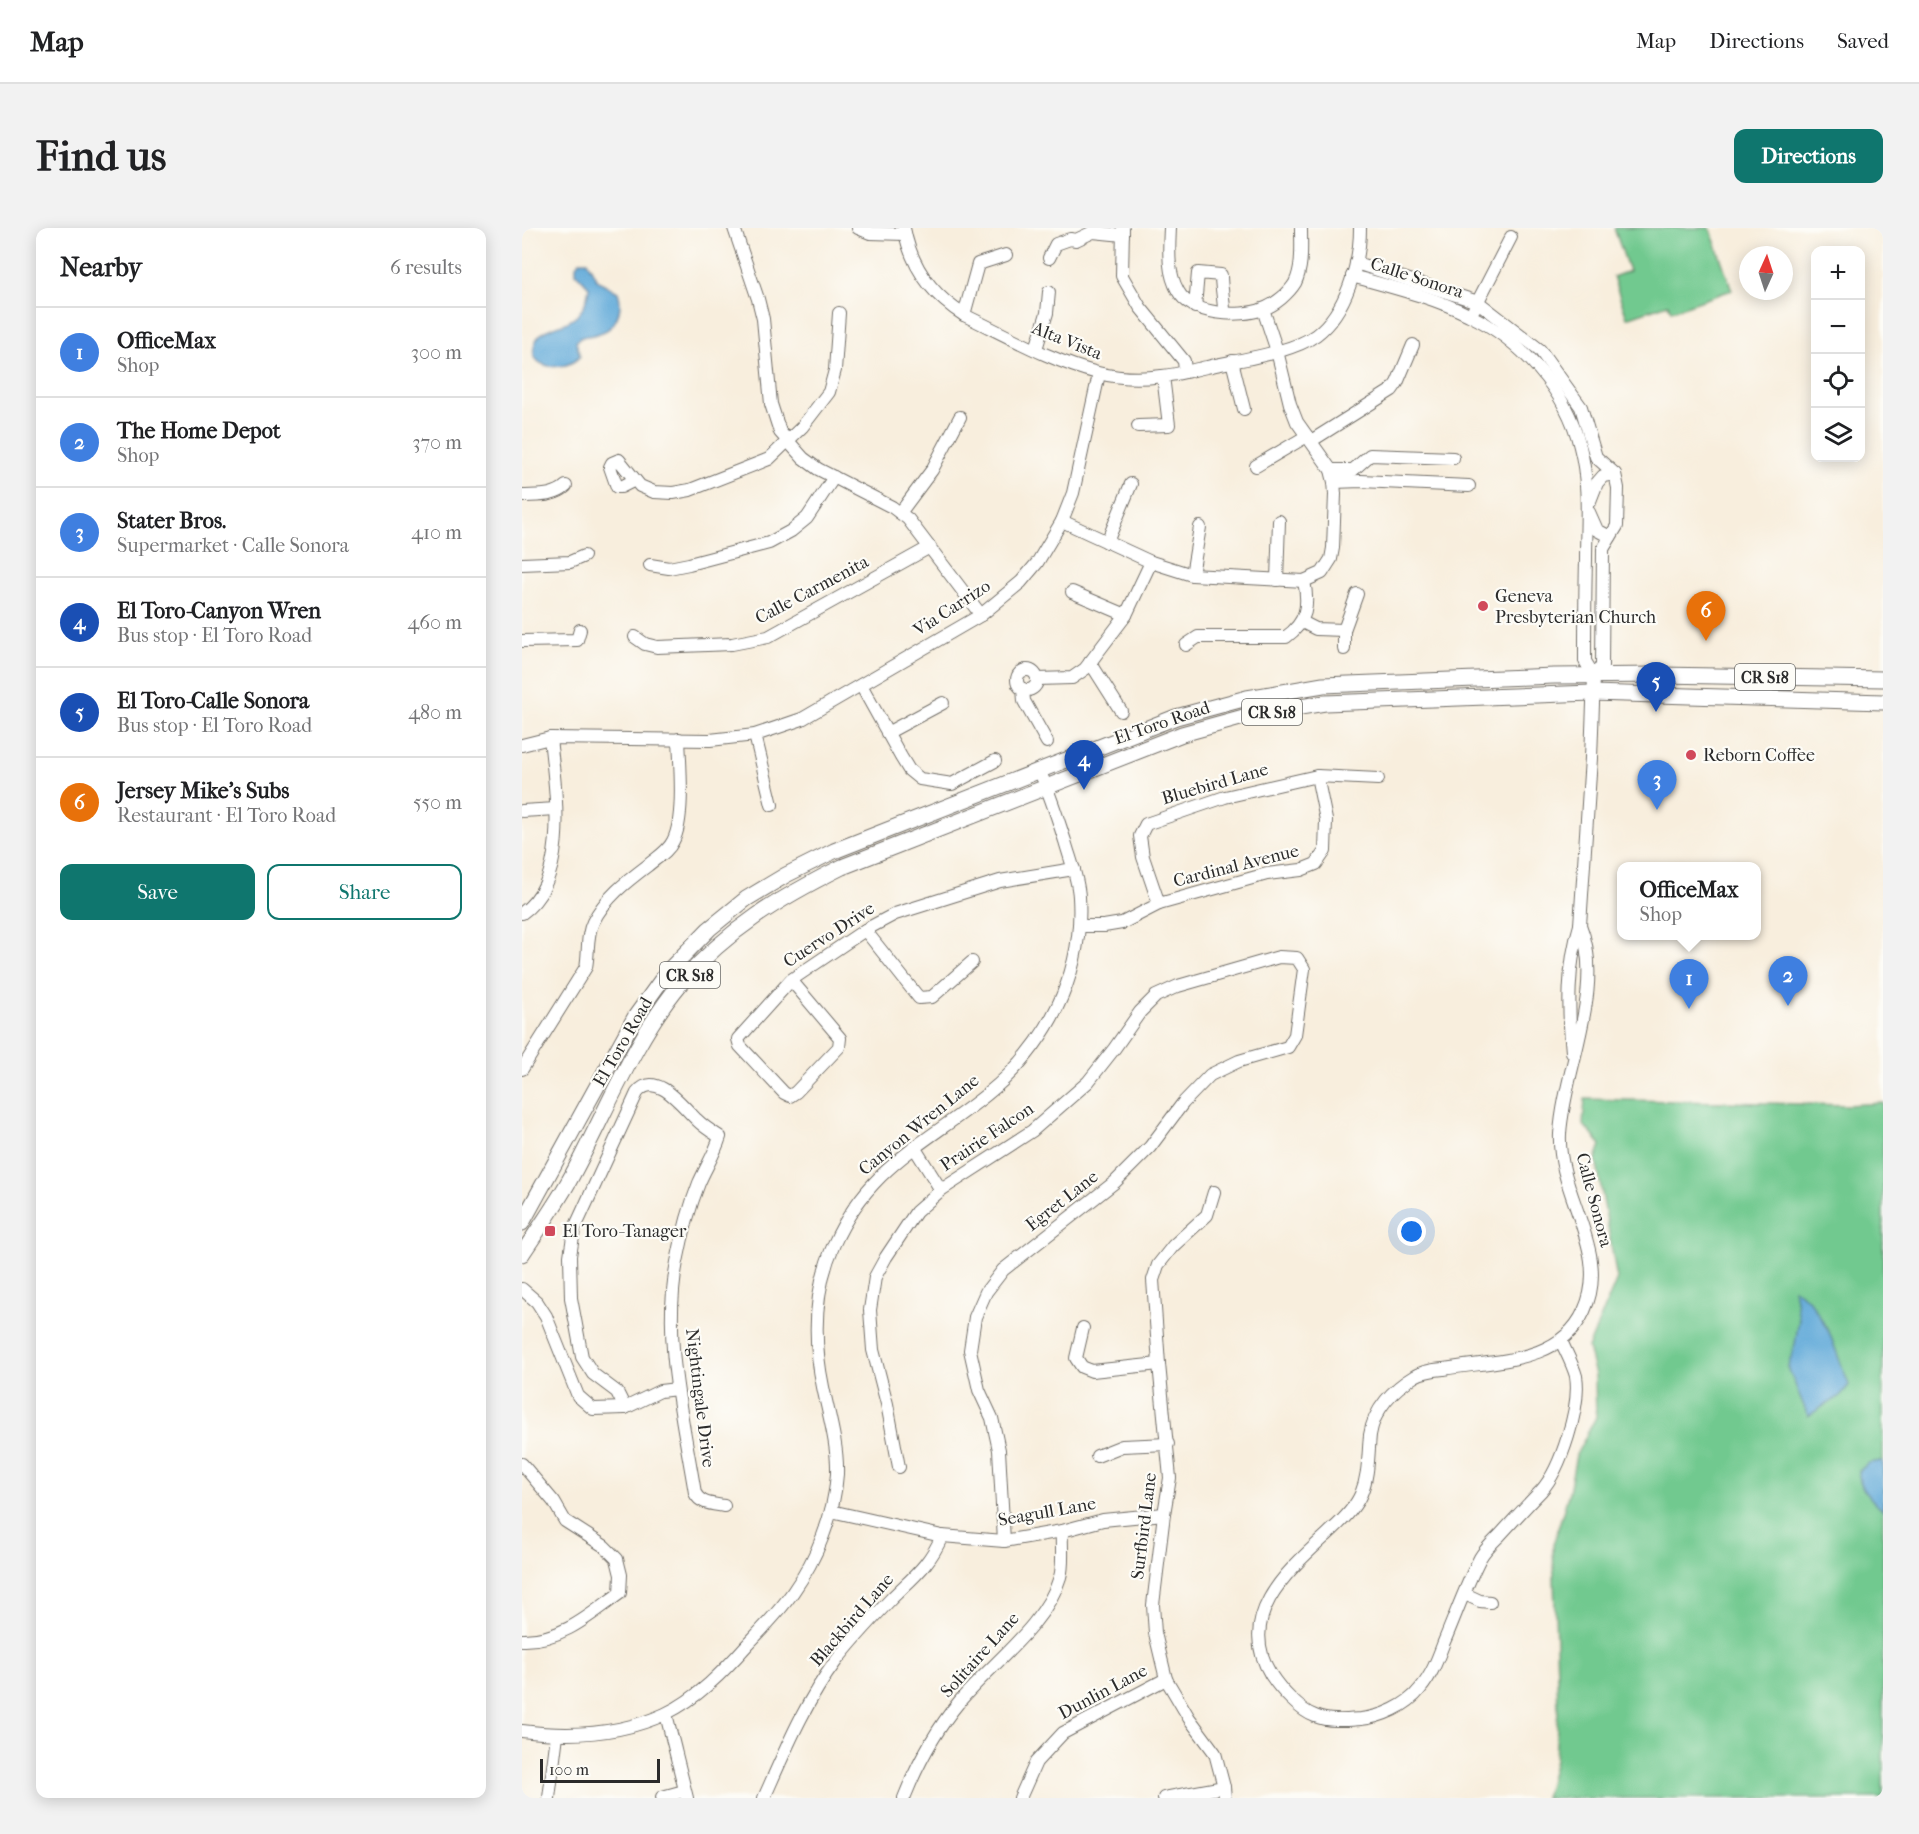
<!DOCTYPE html>
<meta charset="utf-8">
<style>
body{margin:0;font-family:"IM FELL French Canon",serif;background:#f2f2f2;color:#202124}
.controls{position:absolute;right:18px;top:18px;display:grid;overflow:hidden;border-radius:12px;box-shadow:0 3px 15px #0003}
.controls button{width:54px;height:54px;display:grid;place-items:center;padding:0;border:0;border-bottom:2px solid #e0e0e0;background:#fff;color:#202124;font:30px sans-serif}
.compass{position:absolute;left:1217px;top:18px;width:54px;height:54px;border-radius:50%;background:#fff;box-shadow:0 3px 15px #0003;rotate:3deg}
.scale{position:absolute;left:18px;bottom:15px;width:120px;box-sizing:border-box;padding-left:6px;border:3px solid #2b2b2b;border-top:0;font-size:16px;line-height:21px;white-space:nowrap;color:#2b2b2b;-webkit-text-stroke:4px #fdfcf7;paint-order:stroke}
.you{position:absolute;left:890px;top:1004px;width:21px;height:21px;margin:-15px;border:4px solid #fff;border-radius:50%;background:#1a73e8;box-shadow:0 0 0 9px #1a73e833}
.badge{display:grid;place-items:center;width:39px;height:39px;border-radius:50%;background:#0f766e;color:#fff;font-size:20px;font-weight:700}
.pin{position:absolute;translate:-50% -50px;filter:drop-shadow(0 2px 3px #0008)}
.pin::after{content:'';position:absolute;top:32px;width:21px;height:18px;background:inherit;clip-path:polygon(0 0,100% 0,50% 100%)}
.popup{position:absolute;left:1095px;top:634px;width:144px;height:78px;box-sizing:border-box;display:grid;place-content:center;border-radius:12px;background:#fff;filter:drop-shadow(0 2px 4px #0005);font-size:20px;white-space:nowrap;color:#757577}
.popup b{font-size:22px;color:#202124}
.popup::after{content:'';position:absolute;left:50%;top:100%;margin-left:-12px;border:12px solid transparent;border-top-color:#fff}
.list{margin:0;padding:0;list-style:none}
h2{display:flex;justify-content:space-between;align-items:center;height:78px;margin:0;padding:0 24px;font-size:26px}
h2 small{font-size:20px;font-weight:400;color:#757577}
.list li{display:grid;grid-template-columns:39px 1fr auto;gap:18px;align-items:center;box-sizing:border-box;height:90px;padding:0 24px;border-top:2px solid #e0e0e0}
.list b{display:block;font-size:22px;white-space:nowrap}
.list p{margin:0;font-size:20px;white-space:nowrap;color:#757577}
.list em{font-size:20px;font-style:normal;color:#757577}
.actions{display:flex;gap:12px;padding:18px 24px}
.actions a{flex:1;padding:14px 0;border:2px solid #0f766e;border-radius:12px;text-align:center;font-size:21px;color:#0f766e}
.actions .main{background:#0f766e;color:#fff}
.icon{flex:none;width:33px;height:33px;fill:none;stroke:currentColor;stroke-width:2;stroke-linecap:round;stroke-linejoin:round}
.map{position:relative;flex:none;width:1361px;height:1570px;overflow:hidden;border-radius:12px}
header{display:flex;align-items:center;gap:36px;box-sizing:border-box;height:84px;padding:0 30px;background:#fff;border-bottom:2px solid #e0e0e0}
header strong{font-size:28px}
nav{display:flex;gap:33px;margin-inline-start:auto;font-size:21px}
.intro{display:flex;align-items:center;justify-content:space-between;box-sizing:border-box;height:144px;padding:0 36px}
h1{margin:0;font-size:42px}
.button{padding:15px 27px;border-radius:12px;background:#0f766e;color:#fff;font-size:21px;font-weight:700}
main{display:flex;gap:36px;padding:0 36px}
aside{flex:1;background:#fff;border-radius:12px;box-shadow:0 3px 15px #0003}
.map>svg:first-child{display:block}
.green{fill:#71c98f;stroke:#4e7a5d;stroke-width:1.5}
.water{fill:#62aad9;stroke:#466a82;stroke-width:1.5}
.lines{fill:none;stroke-linecap:round;stroke-linejoin:round}
.minor-casing{stroke:#736f69;stroke-width:14}
.major-casing{stroke:#736f69;stroke-width:17}
.minor{stroke:#fff;stroke-width:12}
.major{stroke:#fff;stroke-width:15}
.poi-dot{fill:#d1495b;stroke:#fdfcf7;stroke-width:2}
.labels{text-anchor:middle;dominant-baseline:central;stroke-width:4.5;stroke-linejoin:round;paint-order:stroke}
.shield{fill:#fdfcf7;stroke:#6a6a68;stroke-width:1.5}
.shield-label{font-size:16px;font-weight:bold;fill:#2b2b2b}
.street-label{font-size:18px;fill:#2b2b2b;stroke:#fdfcf7}
.poi-label{font-size:18px;fill:#2b2b2b;stroke:#fdfcf7;text-anchor:start}
</style>
<header>
<strong>Map</strong>
<nav><a>Map</a><a>Directions</a><a>Saved</a></nav>
</header>
<div class="intro"><h1>Find us</h1><a class="button">Directions</a></div>
<main>
<aside>
<h2>Nearby<small>6 results</small></h2>
<ul class="list">
<li><span class="badge" style="background:#3f7fe0">1</span><div><b>OfficeMax</b><p>Shop</p></div><em>300 m</em></li>
<li><span class="badge" style="background:#3f7fe0">2</span><div><b>The Home Depot</b><p>Shop</p></div><em>370 m</em></li>
<li><span class="badge" style="background:#3f7fe0">3</span><div><b>Stater Bros.</b><p>Supermarket · Calle Sonora</p></div><em>410 m</em></li>
<li><span class="badge" style="background:#1a4fb4">4</span><div><b>El Toro-Canyon Wren</b><p>Bus stop · El Toro Road</p></div><em>460 m</em></li>
<li><span class="badge" style="background:#1a4fb4">5</span><div><b>El Toro-Calle Sonora</b><p>Bus stop · El Toro Road</p></div><em>480 m</em></li>
<li><span class="badge" style="background:#e8710a">6</span><div><b>Jersey Mike's Subs</b><p>Restaurant · El Toro Road</p></div><em>550 m</em></li>
</ul>
<div class="actions"><a class="main">Save</a><a>Share</a></div>
</aside>
<div class="map">
<svg width="1361" height="1570" viewBox="0 0 1361 1570">
<rect width="100%" height="100%" fill="#fdfcf7"/>
<filter id="ink" filterUnits="userSpaceOnUse"><feTurbulence type="fractalNoise" baseFrequency=".0167" numOctaves="2"/><feDisplacementMap in="SourceGraphic" scale="12" xChannelSelector="R" yChannelSelector="G"/><feConvolveMatrix kernelMatrix="1 2 1 2 8 2 1 2 1" color-interpolation-filters="sRGB"/></filter>
<filter id="wash" filterUnits="userSpaceOnUse"><feTurbulence type="fractalNoise" baseFrequency=".008" numOctaves="4" result="noise"/><feDisplacementMap in="SourceGraphic" scale="24" xChannelSelector="R" yChannelSelector="G"/><feGaussianBlur stdDeviation="1.35" result="paint"/><feColorMatrix in="noise" values="0 0 0 0 0 0 0 0 0 0 0 0 0 0 0 0 0 1.4 0 .05"/><feComposite in="paint" operator="in"/></filter>
<g filter="url(#wash)">
<rect width="100%" height="100%" fill="#f8eedd"/>
<g class="green">
<polygon points="1092,0 1188,0 1210,62 1149,83 1146,76 1105,90 1091,49 1107,43"/>
<polygon points="1063,871 1325,877 1361,875 1361,1570 1023,1570 1033,1532 1036,1482 1031,1317 1047,1264 1054,1227 1074,1189 1073,1147 1066,1120 1095,1051 1074,931 1079,917 1061,896"/>
</g>
<g class="water">
<path d="M58,33h7l10,19 21,12c6,17 -2,38 -21,42 -9,3 -15,0 -21,8l4,14c-13,17 -55,14 -45,-13 9,-26 48,-6 54,-56l-13,-14v-8z"/>
<polygon points="1272,1060 1288,1073 1307,1104 1327,1157 1318,1168 1286,1188 1266,1139 1273,1116 1277,1091"/>
<path d="M1359,1233l2,1v49c-11,-12 -25,-22 -24,-40l10,-8z"/>
</g>
</g>
<g filter="url(#ink)">
<g class="lines">
<g class="minor-casing">
<g id="minor">
<polyline points="212,0 236,71 241,91 249,176 258,204 281,230 296,241 370,279 386,291 459,387"/>
<polyline points="336,0 348,5 383,6"/>
<path d="M382,0c7,38 28,67 60,87 42,20 89,47 134,58 20,5 44,6 64,3 15,-1 30,-6 45,-9 30,-7 85,-14 109,-32 30,-23 44,-71 44,-107"/>
<polyline points="601,0 600,48 618,79 662,133 663,143"/>
<path d="M648,0c-1,21 -3,44 8,63 13,24 62,27 85,18 12,-4 26,-16 32,-26 8,-16 6,-38 6,-55"/>
<polyline points="527,30 534,16 548,11 554,12 571,4 601,7"/>
<path d="M834,35l122,39 62,48 41,57 15,50 19,17 3,14 -1,38 -14,23 -1,117 -8,10 -3,82 -11,167c-13,42 -12,84 -8,127"/>
<path d="M830,48c39,11 81,21 117,39 51,24 98,76 111,132 10,38 6,75 6,113 -1,34 -1,67 -1,101l9,15"/>
<path d="M673,79l3,-34 23,2c0,13 3,24 3,37"/>
<polyline points="952,81 989,9"/>
<polyline points="442,87 456,36 484,27"/>
<polyline points="514,121 525,85 527,64"/>
<polyline points="710,133 722,181"/>
<polyline points="616,198 647,197 641,148"/>
<polyline points="789,213 870,162 875,155 891,117"/>
<polyline points="734,238 785,208"/>
<polyline points="809,242 831,242 848,227 931,230"/>
<polyline points="113,252 99,259 95,259 88,239 90,235 97,232 118,258 132,264 151,265 168,262 247,231 280,199 307,164 313,142 317,85"/>
<polyline points="812,254 839,253 947,258"/>
<path d="M0,268c16,-1 32,1 44,-10"/>
<polyline points="1068,273 1075,255 1081,248 1093,246"/>
<polyline points="1067,284 1075,302 1088,309"/>
<polyline points="378,285 410,242 438,189"/>
<polyline points="540,293 629,334 670,347 782,353 800,345 809,331 811,320 813,266 812,254 809,242 775,194 768,176 755,123 741,81"/>
<polyline points="585,314 609,256"/>
<polyline points="0,336 48,334 62,328"/>
<polyline points="128,337 147,340 167,336 247,315 269,303 285,290 312,249"/>
<polyline points="670,347 678,299"/>
<polyline points="755,352 757,293"/>
<polyline points="550,364 604,387"/>
<polyline points="780,394 794,401 822,402"/>
<polyline points="113,409 123,416 135,419 210,416 246,409 408,319"/>
<polyline points="0,413 55,412 58,402"/>
<path d="M664,417l12,-8h88c21,-15 23,-32 18,-56"/>
<polyline points="822,421 822,402 835,366"/>
<polyline points="568,434 599,483"/>
<circle cx="505" cy="452" r="10"/>
<polyline points="515,451 550,450 563,441 604,387 629,334"/>
<polyline points="339,457 379,529 387,542 398,551 430,556 473,533"/>
<polyline points="501,461 502,473 525,514"/>
<polyline points="365,505 421,475"/>
<polyline points="233,507 250,577"/>
<polyline points="0,517 28,510 188,512 233,507 280,491 459,387 499,354 515,335 540,293 551,265 577,146"/>
<polyline points="0,583 34,581"/>
<polyline points="637,676 621,629 618,608 624,596 703,569 795,548 856,551"/>
<path d="M0,685c49,-34 33,-125 28,-175"/>
<polyline points="557,698 582,698 600,695 637,676 745,646 779,642 794,636 803,623 804,592 795,548"/>
<polyline points="343,702 397,770 410,769 450,734"/>
<polyline points="269,752 318,810 317,819 274,864 268,868 262,865 218,818 216,811 269,752 343,702 373,686 478,653 552,641"/>
<path d="M0,841l64,-102c3,-14 0,-31 7,-45 12,-24 33,-40 54,-56 9,-8 21,-14 26,-25 12,-22 7,-76 6,-102"/>
<polyline points="392,919 419,962"/>
<polyline points="692,964 685,987 651,1018 636,1037 631,1052 637,1136 648,1250 642,1286 631,1377 633,1405 644,1451 667,1490 693,1525 702,1559 703,1570"/>
<polyline points="0,1061 15,1074 24,1088 56,1168 71,1181 103,1180 138,1163 155,1161"/>
<polyline points="561,1100 554,1130 560,1139 570,1143 637,1136"/>
<path d="M1039,1113c5,11 12,24 15,35 5,30 -15,93 -35,115 -14,14 -27,29 -41,44 -7,7 -15,14 -20,23 -14,27 -24,56 -36,84 -6,16 -12,33 -24,47 -13,17 -39,28 -59,30 -14,1 -32,3 -46,-3 -15,-5 -35,-27 -44,-41 -37,-61 20,-107 61,-145 11,-10 23,-22 29,-36 8,-19 7,-39 9,-59 4,-26 23,-46 45,-59 8,-5 19,-6 29,-7 49,-9 116,-5 140,-58 28,-59 -27,-117 -24,-177 4,-65 46,-146 20,-209"/>
<path d="M103,1180l-8,-16 -24,-18 -11,-17 -11,-59 -1,-42 4,-26 63,-137c19,-24 46,14 60,27 7,7 15,12 23,17 -5,16 -14,30 -21,46 -10,25 -17,53 -22,79 -15,77 6,156 18,231 5,11 18,11 29,13"/>
<polyline points="575,1228 600,1218 646,1216"/>
<path d="M0,1236l32,38 11,19 39,25 13,13 4,16 -1,18c-30,22 -59,48 -98,47"/>
<polyline points="377,1239 365,1176 351,1122 348,1082 353,1049 364,1029 394,984 419,962 510,903 566,854 592,821 618,784 634,768 656,758 757,729 775,730 782,741 773,807 766,819 717,833 688,847 661,875 628,919 593,954 481,1042 464,1064 453,1089 448,1122 457,1162 470,1190 477,1222 482,1313"/>
<polyline points="309,1283 420,1308 482,1313 540,1303 581,1292 642,1286"/>
<polyline points="943,1366 958,1373 968,1374"/>
<polyline points="144,1486 165,1570"/>
<path d="M0,1503c48,6 98,4 143,-17 32,-15 59,-43 82,-69 16,-17 33,-34 46,-53 24,-34 41,-76 44,-118 1,-29 -8,-58 -14,-87 -10,-48 -9,-98 11,-143 35,-78 90,-99 152,-149 60,-48 98,-119 93,-198 -1,-19 -9,-38 -14,-56 -8,-24 -15,-48 -26,-71"/>
<polyline points="140,1569 162,1563"/>
<polyline points="27,1570 35,1507"/>
<path d="M242,1570c21,-47 41,-96 72,-137 17,-22 36,-42 55,-62 22,-22 38,-33 51,-63"/>
<path d="M382,1570c14,-35 31,-67 55,-96 32,-38 87,-77 101,-125 4,-13 1,-32 2,-46"/>
<polyline points="498,1570 514,1534 541,1505 644,1451"/>
<polyline points="642,1570 702,1559"/>
</g>
</g>
<g class="major-casing">
<g id="major">
<polyline points="0,995 113,789 146,743 187,701 224,671 264,647 312,623 654,489 725,470 801,457 1032,448 1138,447 1361,451"/>
<path d="M0,1026c16,-24 33,-48 47,-73 36,-65 64,-141 112,-198 47,-54 99,-85 161,-116l340,-133 69,-19 74,-12 267,-10 291,9"/>
</g>
</g>
<use href="#minor" class="minor"/>
<use href="#major" class="major"/>
</g>
</g>
<g class="poi-dot">
<circle cx="961" cy="378" r="6"/>
<circle cx="1169" cy="527" r="6"/>
<rect x="22" y="997" width="12" height="12" rx="3"/>
</g>
<g class="labels">
<g class="shield">
<rect x="1213" y="436" width="60" height="26" rx="4.5"/>
<rect x="720" y="471" width="60" height="26" rx="4.5"/>
<rect x="138" y="734" width="60" height="26" rx="4.5"/>
</g>
<g class="shield-label">
<text x="1243" y="449">CR S18</text>
<text x="750" y="484">CR S18</text>
<text x="168" y="747">CR S18</text>
</g>
<g class="street-label">
<text transform="translate(895 50) rotate(18)">Calle Sonora</text>
<text transform="translate(545 113) rotate(22)">Alta Vista</text>
<text transform="translate(290 362) rotate(-28)">Calle Carmenita</text>
<text transform="translate(430 380) rotate(-33)">Via Carrizo</text>
<text transform="translate(640 495) rotate(-19)">El Toro Road</text>
<text transform="translate(693 556) rotate(-16)">Bluebird Lane</text>
<text transform="translate(714 638) rotate(-14)">Cardinal Avenue</text>
<text transform="translate(307 707) rotate(-33)">Cuervo Drive</text>
<text transform="translate(101 814) rotate(-60)">El Toro Road</text>
<text transform="translate(397 897) rotate(-39)">Canyon Wren Lane</text>
<text transform="translate(465 909) rotate(-34)">Prairie Falcon</text>
<text transform="translate(1072 972) rotate(75)">Calle Sonora</text>
<text transform="translate(540 973) rotate(-38)">Egret Lane</text>
<text transform="translate(178 1170) rotate(83)">Nightingale Drive</text>
<text transform="translate(525 1284) rotate(-10)">Seagull Lane</text>
<text transform="translate(622 1298) rotate(-83)">Surfbird Lane</text>
<text transform="translate(330 1392) rotate(-49)">Blackbird Lane</text>
<text transform="translate(458 1427) rotate(-48)">Solitaire Lane</text>
<text transform="translate(581 1464) rotate(-28)">Dunlin Lane</text>
</g>
<g class="poi-label">
<text x="973" y="368">Geneva<tspan x="973" dy="21">Presbyterian Church</tspan></text>
<text x="1181" y="527">Reborn Coffee</text>
<text x="40" y="1003">El Toro-Tanager</text>
</g>
</g>
</svg>
<div class="controls">
<button>+</button>
<button>−</button>
<button><svg class="icon" aria-label="locate" viewBox="0 0 24 24"><circle cx="12" cy="12" r="6"/><path d="M12 2v4M12 18v4M2 12h4M18 12h4"/></svg></button>
<button><svg class="icon" aria-label="layers" viewBox="0 0 24 24"><path d="M12 4l9 5-9 5-9-5zM3 14l9 5 9-5"/></svg></button>
</div>
<svg class="compass" viewBox="-18 -18 36 36"><path d="M0-13l5 13h-10z" fill="#e53935"/><path d="M0 13l5-13h-10z" fill="#757577"/></svg>
<div class="scale">100 m</div>
<div class="you"></div>
<div class="pin badge" style="left:1167px;top:781px;background:#3f7fe0">1</div>
<div class="popup"><b>OfficeMax</b>Shop</div>
<div class="pin badge" style="left:1266px;top:778px;background:#3f7fe0">2</div>
<div class="pin badge" style="left:1135px;top:582px;background:#3f7fe0">3</div>
<div class="pin badge" style="left:562px;top:562px;background:#1a4fb4">4</div>
<div class="pin badge" style="left:1134px;top:484px;background:#1a4fb4">5</div>
<div class="pin badge" style="left:1184px;top:413px;background:#e8710a">6</div>
</div>
</main>
